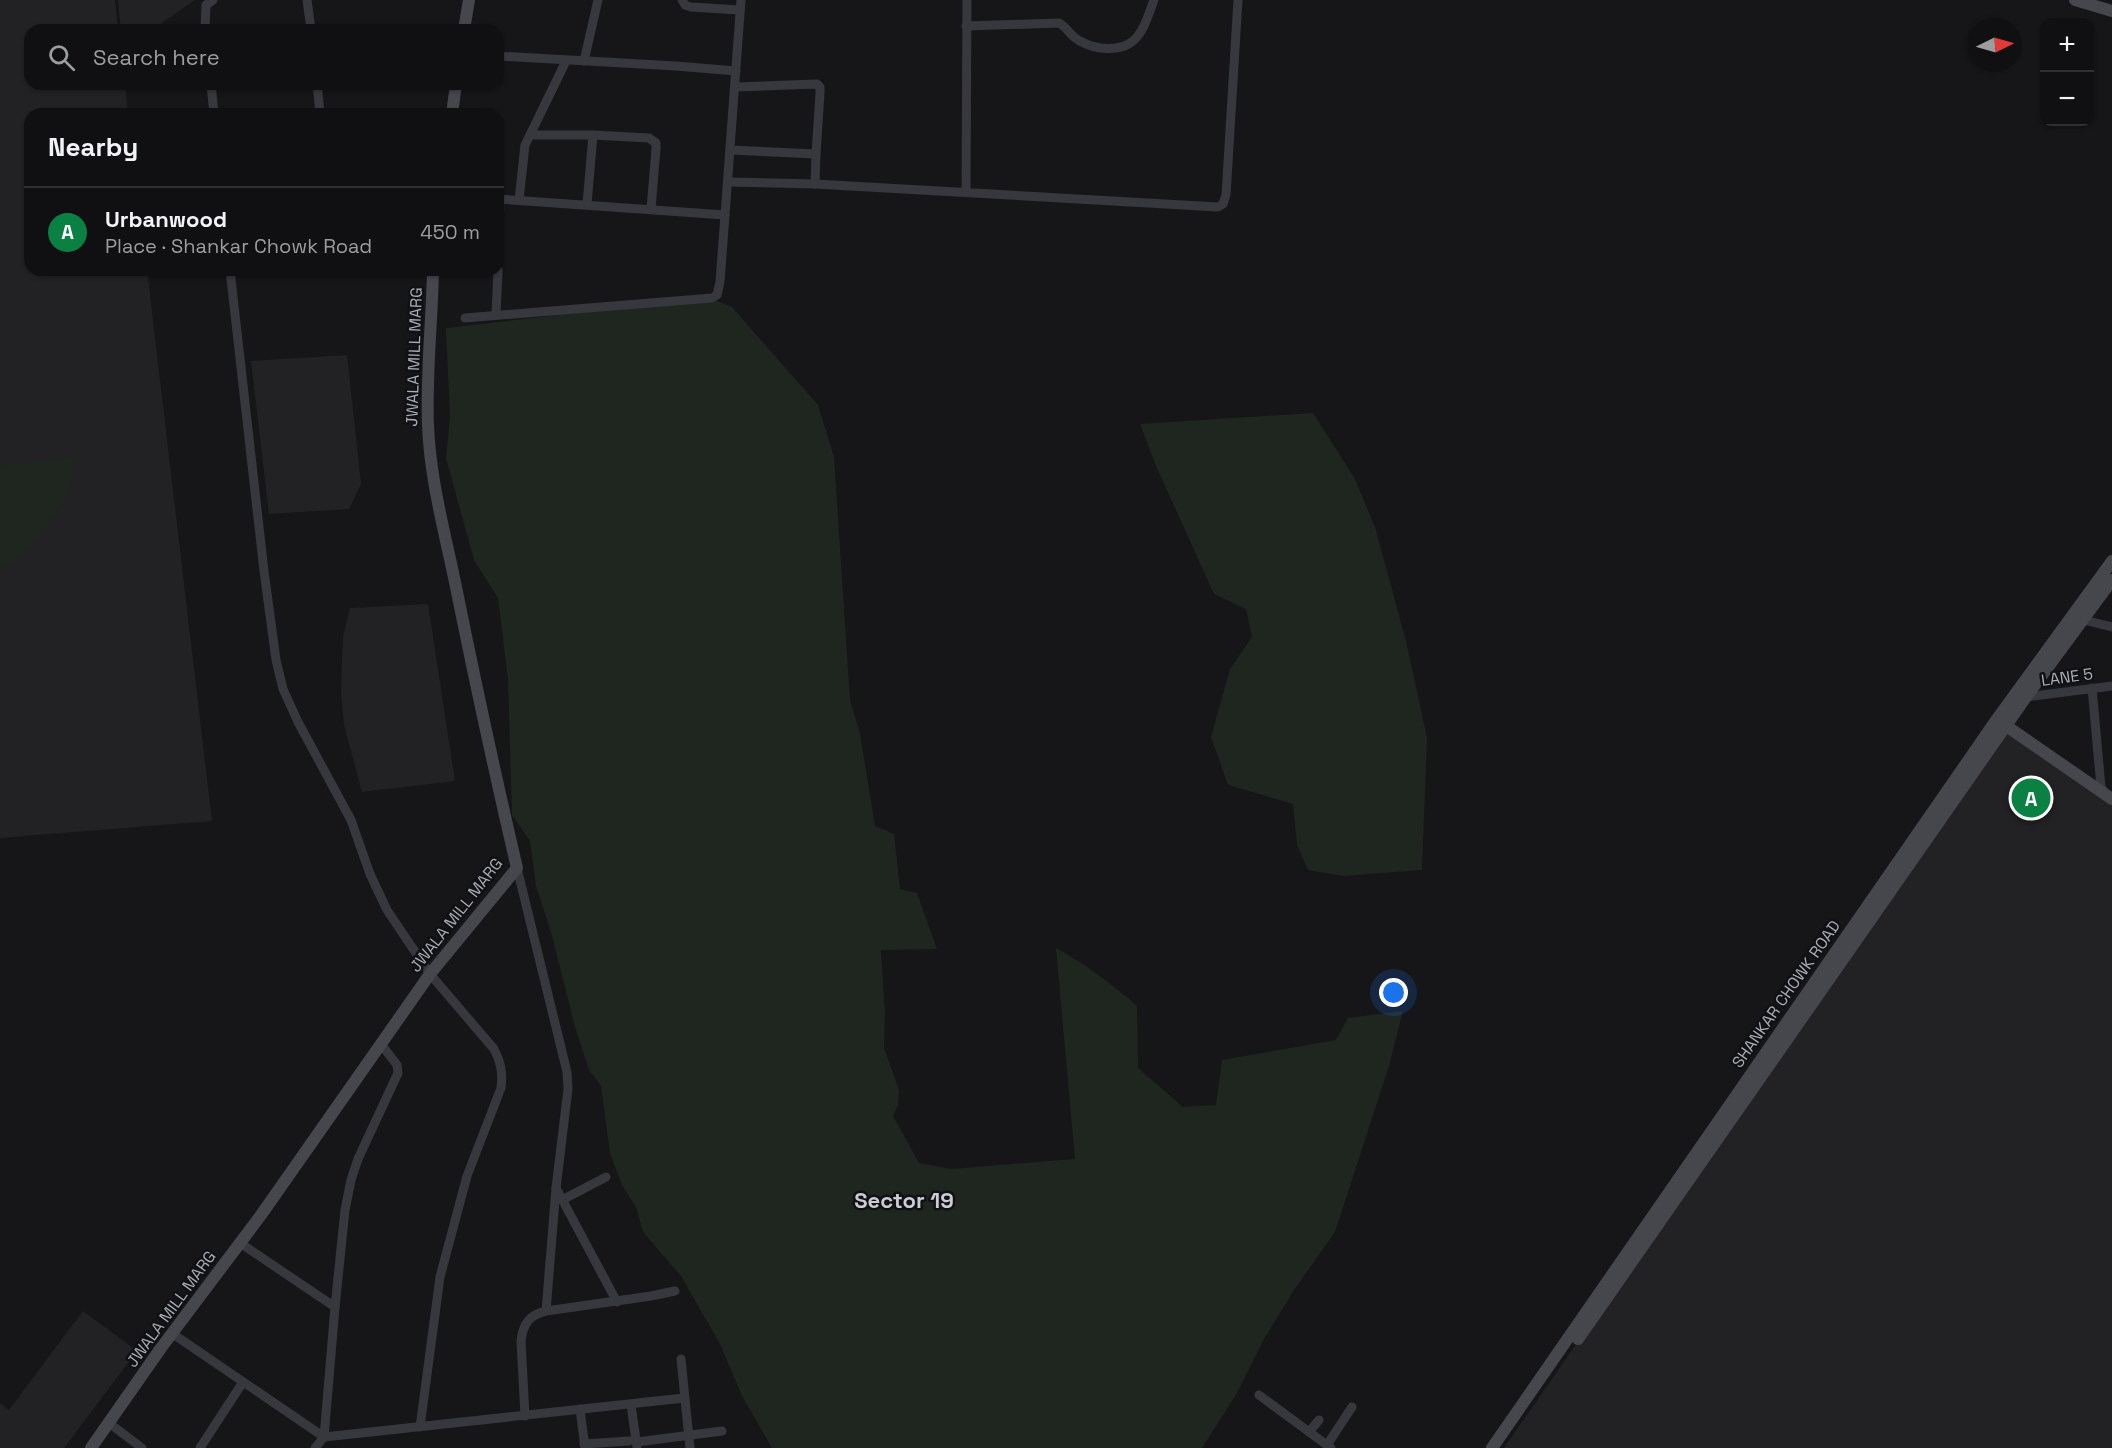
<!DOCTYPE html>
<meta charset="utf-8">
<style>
body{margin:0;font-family:"Space Grotesk",sans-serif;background:#19191b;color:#f1f3f6}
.controls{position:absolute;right:18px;top:18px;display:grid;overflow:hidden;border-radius:12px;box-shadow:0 2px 4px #0004}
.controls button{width:54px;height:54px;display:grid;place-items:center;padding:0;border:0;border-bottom:2px solid #303032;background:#101012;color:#f1f3f6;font:30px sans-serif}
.compass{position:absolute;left:1968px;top:18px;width:54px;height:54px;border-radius:50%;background:#101012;box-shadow:0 2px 4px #0004;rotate:85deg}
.you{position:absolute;left:1394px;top:993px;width:21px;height:21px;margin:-15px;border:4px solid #fff;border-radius:50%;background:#1a73e8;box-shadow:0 0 0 9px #1a73e833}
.badge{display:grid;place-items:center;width:39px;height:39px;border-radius:50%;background:#0b8043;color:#fff;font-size:20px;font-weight:700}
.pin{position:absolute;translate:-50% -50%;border:3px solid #fff;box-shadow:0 2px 6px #0006}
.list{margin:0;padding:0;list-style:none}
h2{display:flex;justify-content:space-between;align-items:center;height:78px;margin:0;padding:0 24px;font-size:26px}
h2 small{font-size:20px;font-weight:400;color:#9c9d9f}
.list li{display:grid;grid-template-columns:39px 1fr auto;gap:18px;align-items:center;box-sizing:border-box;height:90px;padding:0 24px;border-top:2px solid #303032}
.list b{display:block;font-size:22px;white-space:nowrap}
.list p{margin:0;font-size:20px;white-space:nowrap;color:#9c9d9f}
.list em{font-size:20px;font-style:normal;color:#9c9d9f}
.icon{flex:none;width:33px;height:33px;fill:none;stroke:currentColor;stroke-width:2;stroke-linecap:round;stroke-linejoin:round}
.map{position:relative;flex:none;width:2112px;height:1448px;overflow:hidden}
.search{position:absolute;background:#101012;box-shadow:0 2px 4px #0004;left:24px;top:24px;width:480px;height:66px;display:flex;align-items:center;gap:15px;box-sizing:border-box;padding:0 21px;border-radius:18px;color:#9c9d9f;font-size:22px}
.panel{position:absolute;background:#101012;box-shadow:0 2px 4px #0004;left:24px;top:108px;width:480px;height:168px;border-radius:18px}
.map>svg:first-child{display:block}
.built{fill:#222225}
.green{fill:#1e261f}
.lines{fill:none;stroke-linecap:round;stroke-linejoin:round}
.street{stroke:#37383d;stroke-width:9}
.secondary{stroke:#45474d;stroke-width:12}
.labels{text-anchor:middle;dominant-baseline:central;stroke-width:5;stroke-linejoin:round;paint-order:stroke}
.street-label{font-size:16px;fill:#a8adb8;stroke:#111113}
.district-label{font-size:22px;font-weight:bold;fill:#c9ccd4;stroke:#111113}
</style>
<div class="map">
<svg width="2112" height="1448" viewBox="0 0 2112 1448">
<rect width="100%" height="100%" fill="#161618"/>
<g class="built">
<polygon points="0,0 115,0 118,30 30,30 30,84 125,84 128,114 30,114 30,270 147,270 212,821 0,838"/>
<polygon points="118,0 195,0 152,30 121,30"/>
<polygon points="347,355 361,484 349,509 269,514 251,361"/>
<polygon points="428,604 455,781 362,792 344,725 341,692 343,637 350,608"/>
<polygon points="2005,727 2112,805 2112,1448 1504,1448"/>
<polygon points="83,1311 137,1351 64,1448 0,1448 0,1403 9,1410"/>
</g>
<g class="green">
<path d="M717,301l15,6 86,98 16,52 16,243 10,34 15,92 19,8 6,55 17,4 20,56 -56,1 4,63 -1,35 15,42 -1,15 -5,11 26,47 32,6 124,-10 -19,-211c29,16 55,35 81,58l1,62 45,39 33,-2 6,-45 114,-20 12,-22 55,-7 -14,55 -54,166 -41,58 -30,49 -27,54 -35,55h-430l-30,-52 -22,-52 -39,-68 -38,-44 -7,-25 -14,-22 -12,-32 -9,-67 -12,-16 -14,-43 -24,-95 -15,-46 -6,-45 -18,-26 -4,-135 -10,-82 -24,-38 -28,-102 4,-41 -4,-89 139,-16z"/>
<polygon points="1313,413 1354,477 1375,527 1406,641 1427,738 1422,870 1343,876 1308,870 1297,845 1293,804 1228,785 1211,737 1230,669 1252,637 1246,609 1214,594 1156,466 1140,424"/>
<path d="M76,456c-3,13 -5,29 -11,41 -11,19 -43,68 -65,70v-101z"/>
</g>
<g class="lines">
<g class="street">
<polyline points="307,0 311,30"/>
<polyline points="682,0 685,5 691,7 740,10"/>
<path d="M966,26l93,-3c8,4 12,14 21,18 14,8 39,12 53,0 11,-9 16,-28 21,-41"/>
<polyline points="205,30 206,5 213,0"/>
<polyline points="498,56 676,66 736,71"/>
<polyline points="584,61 598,0"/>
<polyline points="211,84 214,114"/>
<polyline points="317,84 320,114"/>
<polyline points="530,135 566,61"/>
<polyline points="730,150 816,154 820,93 820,87 817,84 735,87"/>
<polyline points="729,182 815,184 1218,207 1223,204 1226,195 1238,0"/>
<polyline points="815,184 816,154"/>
<polyline points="966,192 967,0"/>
<polyline points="498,199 725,215"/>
<polyline points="519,200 525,145 530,135 593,135 649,138 656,143 656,149 651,209"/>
<polyline points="587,204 593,135"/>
<polyline points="498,259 500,199"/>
<path d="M230,270l34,301 12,89 7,29 15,33 53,98 19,54 17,36 43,64 64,75c7,14 9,24 7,39l-34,88 -27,101 -20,150"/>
<polyline points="496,315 498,270"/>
<polyline points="465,318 712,298 717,295 720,282 741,0"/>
<polyline points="2084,620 2112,627"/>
<polyline points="2092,688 2101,787 2106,794"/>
<polyline points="2026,697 2112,686"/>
<polyline points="517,868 567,1072 568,1089 556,1188 546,1311"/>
<polyline points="556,1188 617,1302"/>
<polyline points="562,1200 606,1177"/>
<polyline points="240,1243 335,1307"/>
<polyline points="173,1334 324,1437 684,1398"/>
<polyline points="681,1359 690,1448"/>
<polyline points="1259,1395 1331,1448"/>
<polyline points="631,1405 637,1447"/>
<polyline points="580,1409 585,1448"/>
<path d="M525,1416l-4,-75c2,-17 8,-26 25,-30l105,-15 24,-5"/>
<polyline points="109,1423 142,1448"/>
<polyline points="1309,1432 1319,1420"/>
<polyline points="637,1442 722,1431"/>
<polyline points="584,1444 629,1441"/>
<polyline points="1327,1445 1352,1407"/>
<polyline points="200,1448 243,1382"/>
<polyline points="315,1448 324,1437 335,1307 345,1210 351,1180 358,1159 398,1073 397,1065 381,1044"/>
</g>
<g class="secondary">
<polyline points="2075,0 2112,11"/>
<polyline points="464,30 469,0"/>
<polyline points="452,114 456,84"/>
<polyline points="2002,723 2112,799"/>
<polyline points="1578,1339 2026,697 2112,580"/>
<path d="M91,1448l70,-100 100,-133 169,-241 87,-106c-22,-94 -42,-187 -61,-281 -11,-54 -26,-107 -28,-162 -2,-52 4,-103 5,-155"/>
<polyline points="1492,1448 1997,719 2112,561"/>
</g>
</g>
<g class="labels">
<g class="street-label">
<text transform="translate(414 357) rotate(-88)">JWALA MILL MARG</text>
<text transform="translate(2067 677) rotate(-8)">LANE 5</text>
<text transform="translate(456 915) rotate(-52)">JWALA MILL MARG</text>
<text transform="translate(1786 994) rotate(-55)">SHANKAR CHOWK ROAD</text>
<text transform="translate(171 1309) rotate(-54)">JWALA MILL MARG</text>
</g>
<g class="district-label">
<text x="904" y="1200">Sector 19</text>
</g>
</g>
</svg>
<div class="controls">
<button>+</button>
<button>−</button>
</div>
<svg class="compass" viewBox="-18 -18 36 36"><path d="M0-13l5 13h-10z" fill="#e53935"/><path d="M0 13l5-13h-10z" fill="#9c9d9f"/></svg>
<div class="you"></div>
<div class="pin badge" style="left:2031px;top:798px">A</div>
<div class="search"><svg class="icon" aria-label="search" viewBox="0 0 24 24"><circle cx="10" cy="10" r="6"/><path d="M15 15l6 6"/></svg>Search here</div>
<section class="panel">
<h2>Nearby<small></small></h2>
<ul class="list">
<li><span class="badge">A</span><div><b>Urbanwood</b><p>Place · Shankar Chowk Road</p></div><em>450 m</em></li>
</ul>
</section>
</div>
